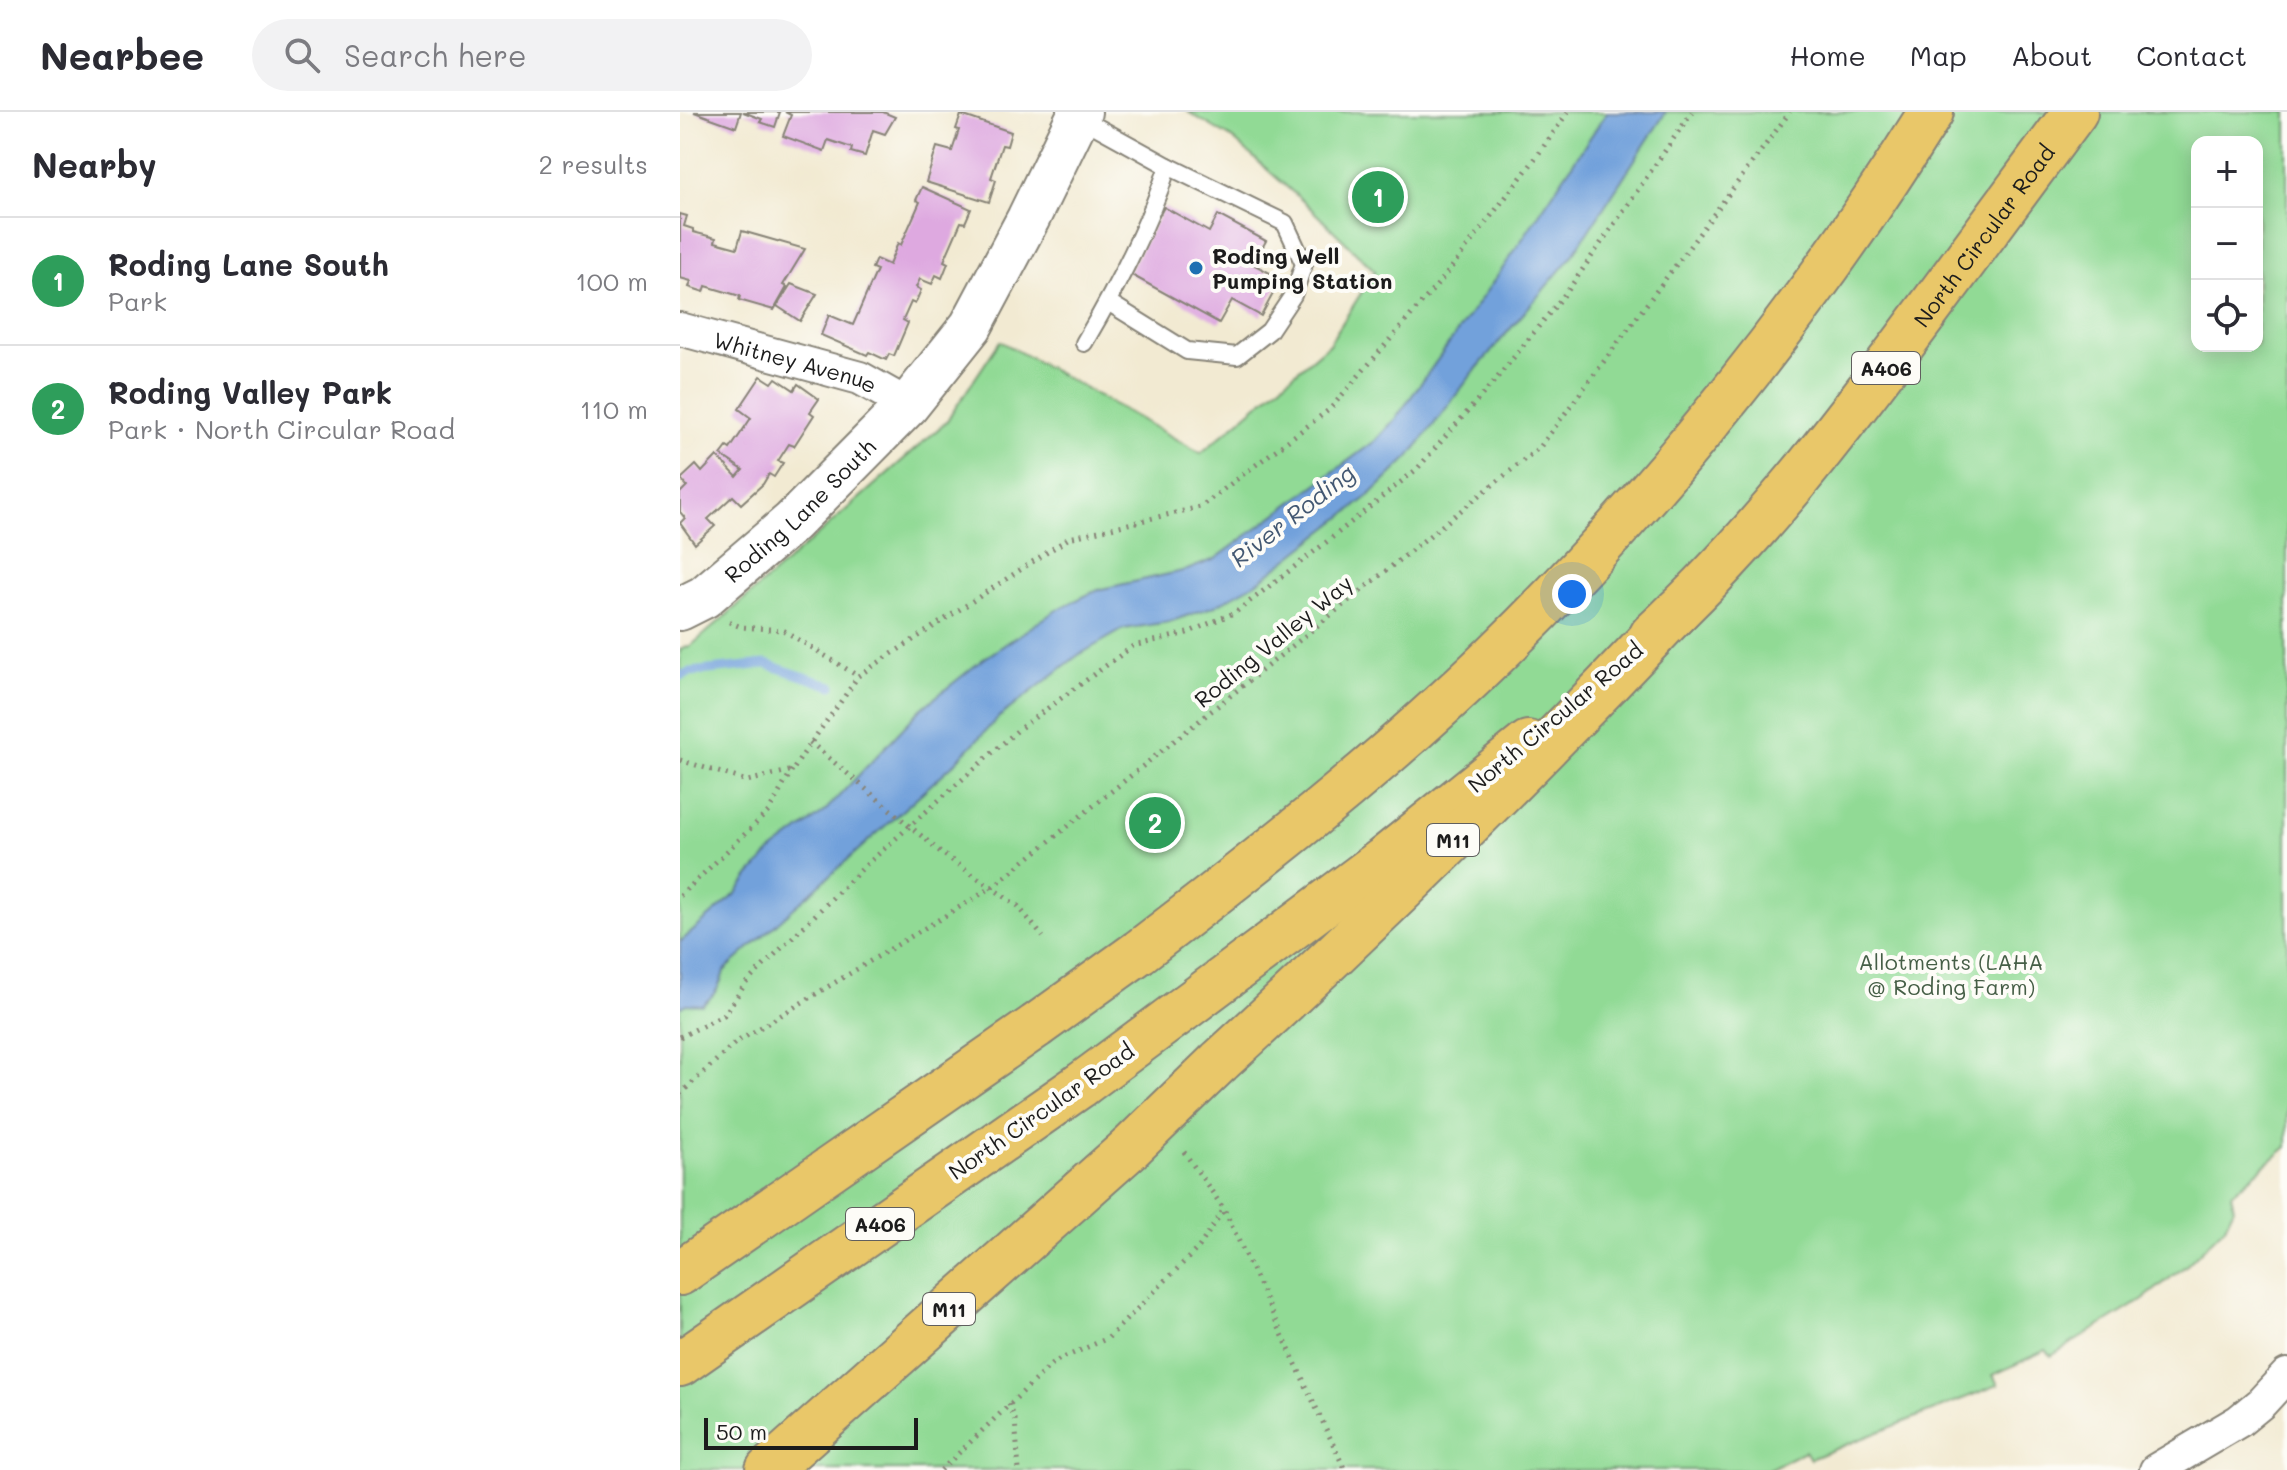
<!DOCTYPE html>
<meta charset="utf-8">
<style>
body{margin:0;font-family:Mali,sans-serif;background:#f2f2f3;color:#2b2b33}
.controls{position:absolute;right:24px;top:24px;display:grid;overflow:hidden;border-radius:16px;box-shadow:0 4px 20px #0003}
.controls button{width:72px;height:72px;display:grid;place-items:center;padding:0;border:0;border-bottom:2px solid #e1e1e2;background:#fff;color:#2b2b33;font:40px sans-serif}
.scale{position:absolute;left:24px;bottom:20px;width:214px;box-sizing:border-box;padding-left:8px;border:4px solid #1c1c1c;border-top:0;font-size:22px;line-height:28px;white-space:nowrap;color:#1c1c1c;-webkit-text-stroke:6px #fdfcf7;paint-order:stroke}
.you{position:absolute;left:892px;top:482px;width:28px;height:28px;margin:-20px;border:6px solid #fff;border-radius:50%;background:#1a73e8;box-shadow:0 0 0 12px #1a73e833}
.badge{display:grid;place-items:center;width:52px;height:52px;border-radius:50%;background:#d93025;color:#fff;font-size:26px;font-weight:700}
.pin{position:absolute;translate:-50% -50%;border:4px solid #fff;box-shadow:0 2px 8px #0006}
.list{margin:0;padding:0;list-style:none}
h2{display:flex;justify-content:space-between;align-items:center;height:104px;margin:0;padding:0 32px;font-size:34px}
h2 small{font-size:26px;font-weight:400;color:#7c7c81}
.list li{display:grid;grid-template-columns:52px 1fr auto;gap:24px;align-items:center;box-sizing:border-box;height:128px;padding:0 32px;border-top:2px solid #e1e1e2}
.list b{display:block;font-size:30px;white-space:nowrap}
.list p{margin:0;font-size:26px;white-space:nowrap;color:#7c7c81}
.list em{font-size:26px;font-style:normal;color:#7c7c81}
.icon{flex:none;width:44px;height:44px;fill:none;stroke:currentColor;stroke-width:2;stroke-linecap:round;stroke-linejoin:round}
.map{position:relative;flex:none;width:1607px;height:1358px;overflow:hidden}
header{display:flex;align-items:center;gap:48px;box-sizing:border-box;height:112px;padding:0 40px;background:#fff;border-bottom:2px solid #e1e1e2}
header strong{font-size:38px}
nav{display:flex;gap:44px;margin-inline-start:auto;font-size:28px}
.search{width:560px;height:72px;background:#f2f2f3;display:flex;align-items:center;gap:20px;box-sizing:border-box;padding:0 28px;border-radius:44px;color:#7c7c81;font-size:30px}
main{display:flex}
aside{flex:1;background:#fff}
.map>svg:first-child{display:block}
.green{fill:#91da95;stroke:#567b58;stroke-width:2;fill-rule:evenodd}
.water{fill:#72a1db;stroke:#475e7c;stroke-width:2}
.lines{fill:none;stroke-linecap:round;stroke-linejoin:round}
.stream{stroke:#72a1db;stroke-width:9}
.building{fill:#dea9e0}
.service-casing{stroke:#878377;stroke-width:20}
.minor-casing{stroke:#878377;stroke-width:36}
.tertiary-casing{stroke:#878377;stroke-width:46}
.trunk-casing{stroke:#878377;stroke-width:48}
.motorway-casing{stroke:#878377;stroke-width:48}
.path{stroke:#878377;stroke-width:5;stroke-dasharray:2 6;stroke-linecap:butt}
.service{stroke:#fff;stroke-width:16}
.minor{stroke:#fff;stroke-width:32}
.tertiary{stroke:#fff;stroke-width:42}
.trunk{stroke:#e9c769;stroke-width:44}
.motorway{stroke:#e9c769;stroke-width:44}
.trunk-bridge-casing{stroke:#878377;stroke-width:48;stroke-linecap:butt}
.motorway-bridge-casing{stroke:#878377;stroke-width:48;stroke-linecap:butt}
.trunk-bridge{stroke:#e9c769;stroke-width:44}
.motorway-bridge{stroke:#e9c769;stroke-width:44}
.poi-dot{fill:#1f6fb2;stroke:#fdfcf7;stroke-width:3}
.labels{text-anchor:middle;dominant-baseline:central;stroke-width:8;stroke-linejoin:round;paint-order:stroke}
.shield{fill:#fdfcf7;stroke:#605f5e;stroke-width:2}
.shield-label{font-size:20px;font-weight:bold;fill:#1c1c1c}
.street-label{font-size:22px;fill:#1c1c1c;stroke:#fdfcf7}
.poi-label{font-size:22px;font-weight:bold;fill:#1c1c1c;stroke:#fdfcf7;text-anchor:start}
.park-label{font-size:22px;fill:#455e46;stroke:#fdfcf7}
.water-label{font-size:24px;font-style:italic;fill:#435872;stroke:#fdfcf7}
</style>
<header>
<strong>Nearbee</strong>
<div class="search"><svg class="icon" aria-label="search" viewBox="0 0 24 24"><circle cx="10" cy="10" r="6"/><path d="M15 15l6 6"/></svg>Search here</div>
<nav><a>Home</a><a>Map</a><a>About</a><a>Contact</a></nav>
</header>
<main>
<aside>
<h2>Nearby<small>2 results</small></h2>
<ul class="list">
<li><span class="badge" style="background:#2e9e5b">1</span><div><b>Roding Lane South</b><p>Park</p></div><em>100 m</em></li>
<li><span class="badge" style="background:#2e9e5b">2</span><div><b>Roding Valley Park</b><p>Park · North Circular Road</p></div><em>110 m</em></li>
</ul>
</aside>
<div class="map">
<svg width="1607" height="1358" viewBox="0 0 1607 1358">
<rect width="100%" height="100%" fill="#fdfcf7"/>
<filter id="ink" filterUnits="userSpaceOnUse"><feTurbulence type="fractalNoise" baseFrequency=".0125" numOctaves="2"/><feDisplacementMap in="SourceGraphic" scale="16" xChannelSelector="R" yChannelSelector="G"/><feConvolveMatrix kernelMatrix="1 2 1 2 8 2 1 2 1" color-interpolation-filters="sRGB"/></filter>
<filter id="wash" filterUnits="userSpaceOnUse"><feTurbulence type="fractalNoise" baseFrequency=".006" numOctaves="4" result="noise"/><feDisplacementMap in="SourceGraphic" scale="32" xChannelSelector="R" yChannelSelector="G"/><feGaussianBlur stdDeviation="1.8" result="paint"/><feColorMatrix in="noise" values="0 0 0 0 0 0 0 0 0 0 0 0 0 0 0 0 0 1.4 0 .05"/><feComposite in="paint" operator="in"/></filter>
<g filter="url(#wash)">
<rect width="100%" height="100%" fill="#f2ead2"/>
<path class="green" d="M508,0h1099v1035l-56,47 3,14 -9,19 -37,37 -46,36 -91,56 -5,-6 -53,25 5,10 -188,74 -5,-8 -38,19h-1087v-820l12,-5 30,-26 224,-197 54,-81 201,112 128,-109 46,-73 -69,-67 -73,-65zM1517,30h60v204h-60z"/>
<path class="water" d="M927,0h59l-94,144 -99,117 -64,84 -40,39 -111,86 -43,24 -46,16 -45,7 -47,27 -79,62 -43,45 -231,208c-4,16 -9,24 -22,34l-16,-1 -6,4v-66l57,-49 13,-18 23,-25 50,-37 98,-104 61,-49 76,-51 39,-19 90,-20 28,-11 160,-118 21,-23 109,-153z"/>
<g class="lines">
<polyline class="stream" points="0,564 10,560 86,552 152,574"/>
</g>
<g id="blocks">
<g class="building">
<polygon points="14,0 61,0 56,15"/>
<polygon points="63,0 100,0 95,15 80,10 82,7"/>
<polygon points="105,0 203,0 215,5 205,22 193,18 185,44 171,40 172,36 148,28 144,39 103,24 111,3"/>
<polygon points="281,3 331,20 327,34 322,33 311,66 316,68 309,90 246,70 257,35 272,39 279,18 276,17"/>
<polygon points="242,75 291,97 285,111 281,110 264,149 268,151 262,166 256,163 252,172 240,167 236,175 241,178 235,192 231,190 223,208 228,211 214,244 209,242 206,248 189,240 187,243 141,223 149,203 173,213 197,158 192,156 196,147 209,153 218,131 221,133 240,90 236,88"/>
<polygon points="484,95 529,120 538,103 586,129 573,152 601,167 581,204 552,188 539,211 448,161"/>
<polygon points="0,102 7,104 4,114 13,117 13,120 36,126 35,130 57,136 62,119 125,137 103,173 107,175 94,198 59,188 60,184 26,174 24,180 9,175 11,169 0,166"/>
<polygon points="111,172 137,182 120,209 97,194"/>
<polygon points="81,264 92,271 96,266 114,278 118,272 139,287 130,300 134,303 114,334 109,332 98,349 103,351 94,365 89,362 83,372 61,392 53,384 28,407 35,414 15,432 0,411 5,406 0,400 0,381 7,374 1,367 16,353 22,360 37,344 57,365 63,358 41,343 47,335 50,337 71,306 59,297"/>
</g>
</g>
</g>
<g filter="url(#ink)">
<use href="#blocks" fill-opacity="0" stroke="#878377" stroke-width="2"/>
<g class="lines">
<g class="service-casing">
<g id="service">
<polyline points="399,5 488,54 605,111 624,152 613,183 589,219 557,244 507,239 428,190"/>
<path d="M404,231c33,-56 64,-116 84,-177"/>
</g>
</g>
<g class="minor-casing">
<g id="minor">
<path id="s1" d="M0,217l180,49 48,27"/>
<polyline points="1476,1358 1559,1309 1581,1291 1607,1263"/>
</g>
</g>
<g class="tertiary-casing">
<g id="tertiary">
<path id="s2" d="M0,497l24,-12 88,-75 116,-117 63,-79 57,-107 52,-107"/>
</g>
</g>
<g class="trunk-casing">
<g id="trunk">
<path id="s3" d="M972,523c103,-95 188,-206 271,-318 51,-68 101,-137 152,-205"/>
<path d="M459,840c123,-94 246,-190 357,-298 163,-159 315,-349 435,-542"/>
<polyline points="502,898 703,748 848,631"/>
<polyline points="0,1161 356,914"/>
<polyline points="0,1252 401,973"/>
</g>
</g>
<g class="motorway-casing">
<g id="motorway">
<path d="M539,950c159,-145 312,-296 460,-453"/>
<polyline points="88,1358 450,1036"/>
</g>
</g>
<g class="path">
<polyline points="49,510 61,515 103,518 178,564"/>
<polyline points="130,630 263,742 338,794 363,825"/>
<path d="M0,648l67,21 46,-11c20,-33 45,-62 65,-94l211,-138 131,-31 130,-98 114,-132 88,-114 36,-51"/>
<polyline points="0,784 89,699 112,658"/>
<polyline points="0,925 44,903 66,871 186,753 339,617 453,534 507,521 556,500 644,432 737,357 817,266 889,177 1012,0"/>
<polyline points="0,982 55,931 311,776 860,335 1110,0"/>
<polyline points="504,1040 544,1097 665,1358"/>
<polyline points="329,1292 335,1307 339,1358"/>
<polyline points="261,1358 374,1250 428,1226 519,1135 544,1097"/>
</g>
<use href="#service" class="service"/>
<use href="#minor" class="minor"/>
<use href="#tertiary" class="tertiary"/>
<use href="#trunk" class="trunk"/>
<use href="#motorway" class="motorway"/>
<g class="trunk-bridge-casing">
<g id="trunk-bridge">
<polyline points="356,914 459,840"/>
<polyline points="401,973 502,898"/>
</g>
</g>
<g class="motorway-bridge-casing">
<polyline id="motorway-bridge" points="450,1036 539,950"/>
</g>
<use href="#trunk-bridge" class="trunk-bridge"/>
<use href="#motorway-bridge" class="motorway-bridge"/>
</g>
</g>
<circle class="poi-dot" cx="516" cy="156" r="8"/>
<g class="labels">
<g class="shield">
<rect x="1172" y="240" width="68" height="32" rx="6"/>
<rect x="747" y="712" width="52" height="32" rx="6"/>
<rect x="166" y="1096" width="68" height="32" rx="6"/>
<rect x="243" y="1181" width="52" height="32" rx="6"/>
</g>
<g class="shield-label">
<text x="1206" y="256">A406</text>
<text x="773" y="728">M11</text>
<text x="200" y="1112">A406</text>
<text x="269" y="1197">M11</text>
</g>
<g class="street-label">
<text stroke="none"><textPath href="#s3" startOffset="520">North Circular Road</textPath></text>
<text stroke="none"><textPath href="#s1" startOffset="120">Whitney Avenue</textPath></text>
<text stroke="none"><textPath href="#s2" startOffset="156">Roding Lane South</textPath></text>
<text transform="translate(593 529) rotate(-39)">Roding Valley Way</text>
<text transform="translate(875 605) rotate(-40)">North Circular Road</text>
<text transform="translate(361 999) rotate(-35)">North Circular Road</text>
</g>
<g class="poi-label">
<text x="532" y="143">Roding Well<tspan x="532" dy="25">Pumping Station</tspan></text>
</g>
<g class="park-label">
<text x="1271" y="849">Allotments (LAHA<tspan x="1271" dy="25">@ Roding Farm)</tspan></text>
</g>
<g class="water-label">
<text transform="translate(612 403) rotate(-38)">River Roding</text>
</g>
</g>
</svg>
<div class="controls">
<button>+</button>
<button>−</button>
<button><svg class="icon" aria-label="locate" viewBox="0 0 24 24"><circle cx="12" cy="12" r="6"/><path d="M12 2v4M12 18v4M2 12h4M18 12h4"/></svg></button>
</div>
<div class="scale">50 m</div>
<div class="you"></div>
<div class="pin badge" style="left:698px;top:85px;background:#2e9e5b">1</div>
<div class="pin badge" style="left:475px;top:711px;background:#2e9e5b">2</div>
</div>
</main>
